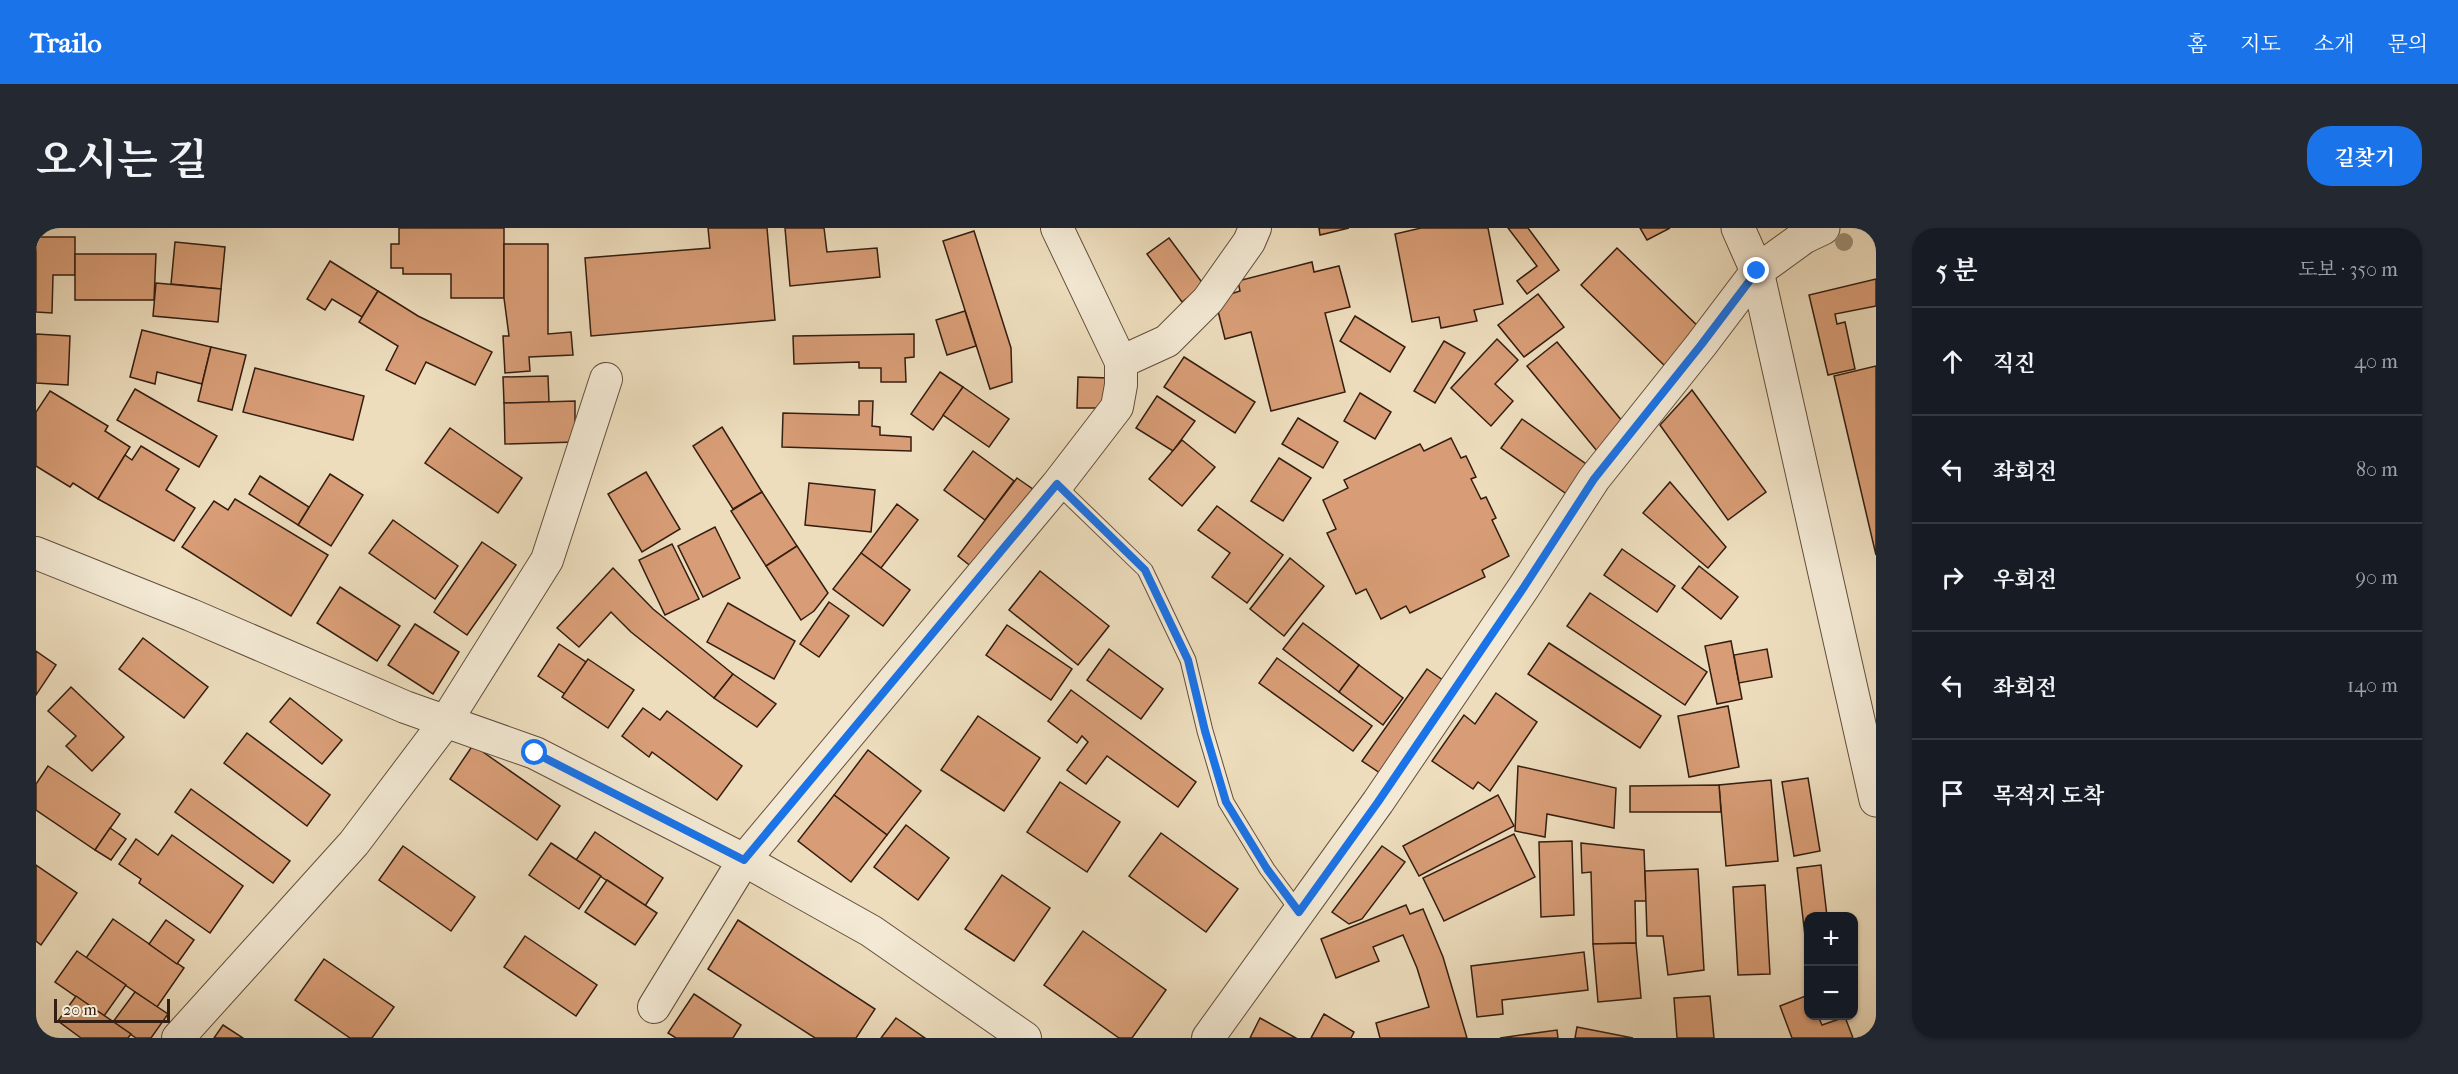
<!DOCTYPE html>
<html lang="ko">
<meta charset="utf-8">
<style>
body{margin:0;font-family:"IM FELL French Canon","Noto Serif KR",serif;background:#242831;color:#f1f3f6}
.controls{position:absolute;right:18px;bottom:18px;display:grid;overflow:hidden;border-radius:12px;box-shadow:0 2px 4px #0004}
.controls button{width:54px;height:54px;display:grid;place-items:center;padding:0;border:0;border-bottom:2px solid #363941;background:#171b24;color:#f1f3f6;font:30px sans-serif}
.scale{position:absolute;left:18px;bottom:15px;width:116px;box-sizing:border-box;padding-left:6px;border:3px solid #341e11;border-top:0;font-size:16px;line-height:21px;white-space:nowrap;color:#341e11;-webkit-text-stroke:4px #f3e9d4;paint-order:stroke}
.stop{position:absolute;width:18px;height:18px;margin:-14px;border:4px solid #1a73e8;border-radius:50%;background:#fff}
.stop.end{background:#1a73e8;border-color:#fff;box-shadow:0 2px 6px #0008}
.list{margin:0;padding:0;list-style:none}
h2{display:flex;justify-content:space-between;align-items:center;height:78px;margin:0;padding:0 24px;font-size:26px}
h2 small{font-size:20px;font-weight:400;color:#9ea1a6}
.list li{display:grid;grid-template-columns:39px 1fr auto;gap:18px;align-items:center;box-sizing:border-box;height:108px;padding:0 24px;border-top:2px solid #363941}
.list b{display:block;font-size:22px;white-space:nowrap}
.list em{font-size:20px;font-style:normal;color:#9ea1a6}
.icon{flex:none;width:33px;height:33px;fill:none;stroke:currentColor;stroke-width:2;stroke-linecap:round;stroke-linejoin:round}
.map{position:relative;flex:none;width:1840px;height:810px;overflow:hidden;border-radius:24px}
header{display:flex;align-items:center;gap:36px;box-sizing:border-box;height:84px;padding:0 30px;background:#1a73e8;color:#fff}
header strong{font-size:28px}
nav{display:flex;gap:33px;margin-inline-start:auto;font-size:21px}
.intro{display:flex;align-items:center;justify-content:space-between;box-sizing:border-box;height:144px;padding:0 36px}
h1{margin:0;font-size:42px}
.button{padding:15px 27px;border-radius:24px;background:#1a73e8;color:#fff;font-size:21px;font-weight:700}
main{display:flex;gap:36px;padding:0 36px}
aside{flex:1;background:#171b24;border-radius:24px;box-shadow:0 2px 4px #0004}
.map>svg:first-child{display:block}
.building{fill:#d89d76;stroke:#341e11;stroke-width:1.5}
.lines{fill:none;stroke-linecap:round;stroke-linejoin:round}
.service-casing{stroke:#624e3c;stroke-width:17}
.minor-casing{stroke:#624e3c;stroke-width:34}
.tertiary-casing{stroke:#624e3c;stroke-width:35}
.service{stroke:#f3e9d4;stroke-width:15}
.minor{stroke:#f3e9d4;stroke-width:32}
.tertiary{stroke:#f3e9d4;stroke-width:33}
.tree{fill:#9d8f74}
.route{stroke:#1a73e8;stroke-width:8}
</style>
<header>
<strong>Trailo</strong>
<nav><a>홈</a><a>지도</a><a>소개</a><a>문의</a></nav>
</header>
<div class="intro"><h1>오시는 길</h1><a class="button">길찾기</a></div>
<main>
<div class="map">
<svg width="1840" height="810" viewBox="0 0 1840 810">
<rect width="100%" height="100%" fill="#edddbd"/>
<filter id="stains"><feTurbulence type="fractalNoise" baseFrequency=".00333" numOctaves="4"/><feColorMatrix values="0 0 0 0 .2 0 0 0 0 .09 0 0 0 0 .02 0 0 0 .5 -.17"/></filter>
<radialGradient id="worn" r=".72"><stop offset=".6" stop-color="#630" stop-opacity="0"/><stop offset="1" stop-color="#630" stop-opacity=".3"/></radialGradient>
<g class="building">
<polygon points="363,0 468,0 468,70 415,70 415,46 367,46 367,40 355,40 355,16 363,16"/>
<polygon points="672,0 731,0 739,92 555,108 549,30 674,20"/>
<polygon points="749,0 788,0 791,24 841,20 844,49 754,58"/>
<polygon points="1283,0 1313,0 1284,7"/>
<polygon points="1452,0 1467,76 1438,82 1441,93 1405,100 1403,89 1376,94 1359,6 1385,0"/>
<polygon points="1472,0 1492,0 1523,42 1491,66 1481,53 1501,38"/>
<polygon points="1604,0 1634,0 1611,12"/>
<polygon points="938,3 975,120 976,154 954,161 907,13"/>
<polygon points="0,9 39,9 39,47 17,47 16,85 0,84"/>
<polygon points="1133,10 1168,57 1146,74 1111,26"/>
<polygon points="139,14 189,19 185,61 135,56"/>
<polygon points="468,16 512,16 512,106 535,104 537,127 493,129 494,143 469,145 467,108 473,108 468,70"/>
<polygon points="1581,20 1666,102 1630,139 1545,57"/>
<polygon points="39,26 120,26 118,72 39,72"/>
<polygon points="294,33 342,63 326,89 296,71 289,82 271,71"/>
<polygon points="1276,34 1278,44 1303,38 1314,79 1289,85 1309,164 1235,183 1215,104 1189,111 1179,71 1204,63 1202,53"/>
<polygon points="1840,51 1840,78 1799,86 1801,96 1809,94 1819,141 1792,147 1773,67"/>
<polygon points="120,55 185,61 182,94 117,88"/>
<polygon points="342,63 382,88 456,124 439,157 390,134 379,156 350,142 362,118 323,94"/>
<polygon points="1502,66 1528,99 1488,129 1462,97"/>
<polygon points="929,83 940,118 911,127 900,92"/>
<polygon points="1319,88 1369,119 1354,144 1304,113"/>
<polygon points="106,102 175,119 166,156 121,144 119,156 94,149"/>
<polygon points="0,106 34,108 32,157 0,155"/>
<polygon points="878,106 878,129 869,130 870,154 845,154 845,140 823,140 823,134 758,136 757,108"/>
<polygon points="1461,111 1482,132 1459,156 1477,173 1455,198 1415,160"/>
<polygon points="1408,113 1429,125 1399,175 1378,163"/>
<polygon points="1521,114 1591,199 1561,223 1491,138"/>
<polygon points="175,119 210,127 196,182 162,173"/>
<polygon points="1148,129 1219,174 1199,205 1128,159"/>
<polygon points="1840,138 1840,327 1798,148"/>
<polygon points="219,140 328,168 317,212 207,184"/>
<polygon points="904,144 927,159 897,202 875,186"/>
<polygon points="512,148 513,174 468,175 467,149"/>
<polygon points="1042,149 1073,150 1073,180 1041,180"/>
<polygon points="927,159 973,191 953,219 907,187"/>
<polygon points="99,161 181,208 163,239 81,192"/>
<polygon points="1656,162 1730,264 1692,292 1624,197"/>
<polygon points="14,163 72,198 69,203 94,219 62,271 37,255 34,259 0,238 0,184"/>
<polygon points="1324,165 1355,184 1339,211 1308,193"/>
<polygon points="1121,168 1159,193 1137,223 1100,200"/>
<polygon points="539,173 539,214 469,216 468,175"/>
<polygon points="823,173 837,173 836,198 844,199 844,207 875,209 875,223 746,219 747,185 823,187"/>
<polygon points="1262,190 1302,214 1287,240 1246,216"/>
<polygon points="1486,191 1553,238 1532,267 1465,220"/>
<polygon points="686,199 726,264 697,281 657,218"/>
<polygon points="414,200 486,250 462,285 389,235"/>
<polygon points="1415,210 1425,230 1430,228 1440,249 1435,251 1445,271 1450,269 1460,290 1456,292 1473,328 1446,342 1449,349 1374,385 1370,378 1345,391 1330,361 1320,366 1291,305 1300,301 1287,272 1312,260 1308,252 1384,216 1388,223"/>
<polygon points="1146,212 1179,239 1146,278 1113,251"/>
<polygon points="105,218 143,241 130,262 159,280 138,313 62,271 89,227 96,232"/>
<polygon points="937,223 978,253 949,292 908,262"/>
<polygon points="1243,230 1275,250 1247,293 1215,273"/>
<polygon points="610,244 644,301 606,324 572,266"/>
<polygon points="294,246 327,267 295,318 262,297"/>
<polygon points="224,248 273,279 262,297 213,266"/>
<polygon points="981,250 1001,264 941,343 922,328"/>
<polygon points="1634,254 1690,319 1672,340 1607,285"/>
<polygon points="773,255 839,262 835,304 769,297"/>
<polygon points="726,264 761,318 730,338 695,283"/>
<polygon points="199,271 292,327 255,388 146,319 178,273 192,282"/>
<polygon points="861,276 882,292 845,340 825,325"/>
<polygon points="1181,278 1247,327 1211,375 1176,349 1194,325 1162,302"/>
<polygon points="357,292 422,338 399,371 333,325"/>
<polygon points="679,299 704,350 667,369 642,318"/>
<polygon points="446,314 480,337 431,407 398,384"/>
<polygon points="636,316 663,371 629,387 603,332"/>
<polygon points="761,318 792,365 778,383 765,392 730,338"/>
<polygon points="1586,321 1639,358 1621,384 1568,347"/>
<polygon points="825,325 874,362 847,398 797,361"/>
<polygon points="1254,330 1288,358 1248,408 1214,381"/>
<polygon points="1663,338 1702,369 1685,391 1646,360"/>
<polygon points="577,340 617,381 697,446 678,470 595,404 575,384 543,419 521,400"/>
<polygon points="1004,343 1073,398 1042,437 973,382"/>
<polygon points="304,359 364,398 341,433 281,395"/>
<polygon points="1554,365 1671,444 1649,477 1531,398"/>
<polygon points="793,374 813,388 783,429 764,416"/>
<polygon points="692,375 759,413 738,451 671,414"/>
<polygon points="1267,395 1323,437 1303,464 1247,421"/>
<polygon points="379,396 423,424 397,466 352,437"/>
<polygon points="971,397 1036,441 1015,472 950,427"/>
<polygon points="107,410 172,459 148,490 83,441"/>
<polygon points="1695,413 1706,471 1681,476 1669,418"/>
<polygon points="1513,415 1625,488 1604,520 1492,446"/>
<polygon points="523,416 550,434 529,466 502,448"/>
<polygon points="1073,421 1127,461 1105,491 1051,452"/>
<polygon points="1731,421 1736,449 1703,455 1698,427"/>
<polygon points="0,423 20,437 0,467"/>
<polygon points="1241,430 1336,498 1317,523 1223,455"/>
<polygon points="552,431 598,462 572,500 526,469"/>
<polygon points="1323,437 1367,470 1347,497 1303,464"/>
<polygon points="1391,441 1411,455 1347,547 1326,533"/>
<polygon points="697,446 740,476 721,499 678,470"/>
<polygon points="35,459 88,509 56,543 30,518 40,508 12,483"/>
<polygon points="1035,462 1160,554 1142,579 1071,528 1050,556 1031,542 1052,514 1046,508 1041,515 1012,493"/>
<polygon points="1460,465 1501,494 1454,563 1442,554 1437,561 1396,533 1428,487 1439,496"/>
<polygon points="254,470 306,512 286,536 234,494"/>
<polygon points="1692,478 1703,539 1653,549 1642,488"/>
<polygon points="607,480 624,492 631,483 706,538 681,572 616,524 613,529 586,508"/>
<polygon points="942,488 1004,530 968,583 905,542"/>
<polygon points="211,505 294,567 271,598 188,535"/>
<polygon points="437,517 524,578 501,612 414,551"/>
<polygon points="832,522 885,563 851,607 798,567"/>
<polygon points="12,538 84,586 59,622 0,582 0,556"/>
<polygon points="1482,538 1580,560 1578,600 1511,586 1509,609 1479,603"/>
<polygon points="1772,550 1784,623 1758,628 1746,554"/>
<polygon points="1735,552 1742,633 1690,638 1683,557"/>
<polygon points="1024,554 1084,594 1051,644 991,604"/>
<polygon points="1683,557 1685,584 1594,584 1594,558"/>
<polygon points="155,561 254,633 237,655 139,584"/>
<polygon points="798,567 851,607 815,654 762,613"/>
<polygon points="1462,567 1478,598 1383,648 1367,618"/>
<polygon points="870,597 913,630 882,672 838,639"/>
<polygon points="74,600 90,611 75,632 59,622"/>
<polygon points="559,604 627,650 609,678 540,632"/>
<polygon points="1125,605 1202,661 1170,704 1093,648"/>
<polygon points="1478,606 1499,649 1408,693 1387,650"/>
<polygon points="136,607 207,658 174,705 103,655 105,651 83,636 100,611 122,627"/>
<polygon points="1536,613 1538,687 1505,689 1503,614"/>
<polygon points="515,615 565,648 543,681 493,647"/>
<polygon points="1545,615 1608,622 1610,673 1599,673 1600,715 1557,716 1555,644 1546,645"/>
<polygon points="367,618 439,669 415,703 343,652"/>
<polygon points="1346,618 1369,634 1326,691 1313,696 1296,684"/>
<polygon points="0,637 41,665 5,717 0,713"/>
<polygon points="1785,637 1791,688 1772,688 1772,733 1761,640"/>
<polygon points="1662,641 1668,742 1632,747 1627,708 1611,708 1609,643"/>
<polygon points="966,647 1014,680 978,733 929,701"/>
<polygon points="571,652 621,685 599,717 549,684"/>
<polygon points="1729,657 1734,746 1702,747 1697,659"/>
<polygon points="1370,677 1374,686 1387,681 1407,729 1431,810 1344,810 1340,795 1393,779 1381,740 1367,707 1337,719 1343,733 1300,750 1285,711"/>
<polygon points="77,691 148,740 121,779 50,730"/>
<polygon points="130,692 158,712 141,736 113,716"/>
<polygon points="702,692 839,781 820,810 779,810 672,741"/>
<polygon points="1047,703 1130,762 1096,810 1083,810 1008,757"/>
<polygon points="489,708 561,757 540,788 468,739"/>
<polygon points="1600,715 1605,770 1562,774 1557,716"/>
<polygon points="41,723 90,757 68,788 19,754"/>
<polygon points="1548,724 1552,762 1466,772 1467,786 1441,789 1435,738"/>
<polygon points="288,731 358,779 336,810 314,810 259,772"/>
<polygon points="99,764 132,786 115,810 100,810 77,794"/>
<polygon points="658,766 705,797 697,810 640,810 632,805"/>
<polygon points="1772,767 1772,788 1782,788 1786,797 1809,789 1817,810 1756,810 1744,778"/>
<polygon points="40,768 95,806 92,810 45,810 22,793"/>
<polygon points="1674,768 1678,810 1641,810 1638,770"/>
<polygon points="1288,786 1318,804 1315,810 1275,810"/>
<polygon points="860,790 889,810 845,810"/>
<polygon points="1224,790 1260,810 1214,810"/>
<polygon points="187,797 207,810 178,810"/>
<polygon points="1541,799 1597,810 1539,810"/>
<polygon points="1521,802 1522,810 1464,810"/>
</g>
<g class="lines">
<g class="service-casing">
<polyline id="service" points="1021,257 1109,342 1152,432 1169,503 1190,574 1231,641 1263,684"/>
</g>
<g class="minor-casing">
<g id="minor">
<polyline points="1085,134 1131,113 1172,72 1213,14 1219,0"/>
<polyline points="0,325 155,387 369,479 499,525 708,632 835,703 989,810"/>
<polyline points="618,779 708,632 1021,257 1081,179 1085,157 1085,134 1021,0"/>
<polyline points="142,810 318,615 410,493 511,332 570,151"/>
<polyline points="1172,810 1342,574 1488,359 1558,251 1665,117 1721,43"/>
</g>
</g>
<g class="tertiary-casing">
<g id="tertiary">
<polyline points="1702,0 1721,43 1840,572"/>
<polyline points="1721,43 1768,9 1787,0"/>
</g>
</g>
<use href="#service" class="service"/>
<use href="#minor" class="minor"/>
<use href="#tertiary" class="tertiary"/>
</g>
<circle class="tree" cx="1808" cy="14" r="9"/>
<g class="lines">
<polyline class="route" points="499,525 708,632 1021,256 1109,342 1152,432 1169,503 1190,574 1231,641 1263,684 1342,574 1488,359 1558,251 1665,117 1721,43"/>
</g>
<rect width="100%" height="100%" filter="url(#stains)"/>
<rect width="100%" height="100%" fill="url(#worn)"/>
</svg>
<div class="controls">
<button>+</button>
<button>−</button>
</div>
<div class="scale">20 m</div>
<div class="stop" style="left:499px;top:525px"></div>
<div class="stop end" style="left:1721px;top:43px"></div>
</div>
<aside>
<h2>5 분<small>도보 · 350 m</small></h2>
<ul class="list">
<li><svg class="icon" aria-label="ahead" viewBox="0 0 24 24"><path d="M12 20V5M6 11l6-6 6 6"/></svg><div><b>직진</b></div><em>40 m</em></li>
<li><svg class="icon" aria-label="left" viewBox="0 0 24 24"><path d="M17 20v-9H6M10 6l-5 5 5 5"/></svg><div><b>좌회전</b></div><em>80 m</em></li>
<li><svg class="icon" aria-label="right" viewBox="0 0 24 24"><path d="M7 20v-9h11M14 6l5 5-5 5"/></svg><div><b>우회전</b></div><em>90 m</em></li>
<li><svg class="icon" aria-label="left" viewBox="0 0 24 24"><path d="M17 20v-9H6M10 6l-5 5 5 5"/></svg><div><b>좌회전</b></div><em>140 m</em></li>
<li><svg class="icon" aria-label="arrive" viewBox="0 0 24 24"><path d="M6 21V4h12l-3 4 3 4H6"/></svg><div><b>목적지 도착</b></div></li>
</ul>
</aside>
</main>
